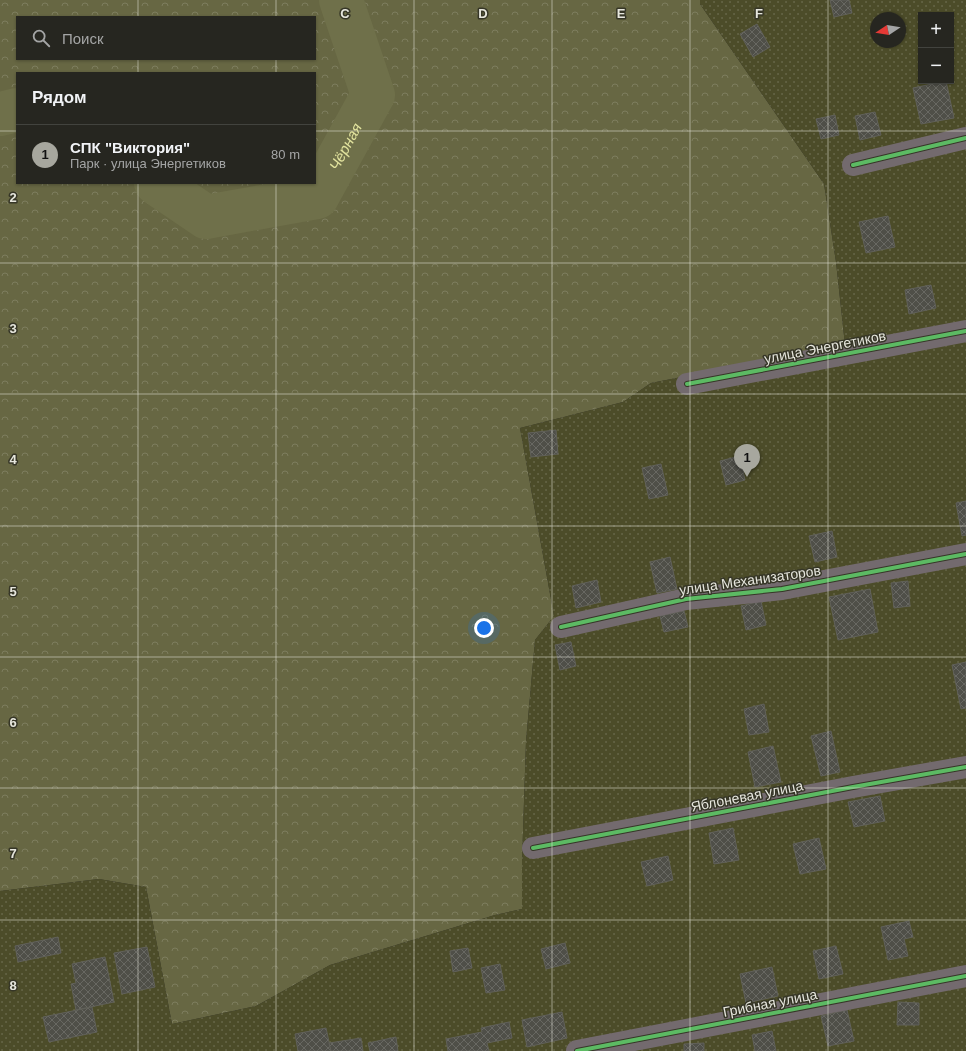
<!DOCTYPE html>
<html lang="ru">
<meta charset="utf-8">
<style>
body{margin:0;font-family:Arial,sans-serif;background:#2e2e29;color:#f1f3f6}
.controls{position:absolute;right:12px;top:12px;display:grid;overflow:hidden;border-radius:0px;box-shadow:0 1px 3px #0004}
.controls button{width:36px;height:36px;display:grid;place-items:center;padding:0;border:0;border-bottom:1px solid #42433e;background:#262620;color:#f1f3f6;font:20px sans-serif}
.compass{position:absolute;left:870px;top:12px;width:36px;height:36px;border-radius:50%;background:#262620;box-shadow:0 1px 3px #0004;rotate:258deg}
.you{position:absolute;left:484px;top:628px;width:14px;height:14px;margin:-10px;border:3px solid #fff;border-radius:50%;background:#1a73e8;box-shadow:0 0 0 6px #1a73e833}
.badge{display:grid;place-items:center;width:26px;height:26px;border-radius:50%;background:#a7a79e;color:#111;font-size:13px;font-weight:700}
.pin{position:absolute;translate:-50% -33px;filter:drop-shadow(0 1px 2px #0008)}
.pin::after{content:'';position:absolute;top:21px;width:14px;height:12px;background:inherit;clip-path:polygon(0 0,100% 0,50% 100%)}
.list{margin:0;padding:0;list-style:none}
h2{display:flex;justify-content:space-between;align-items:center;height:52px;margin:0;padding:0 16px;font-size:17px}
h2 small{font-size:13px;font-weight:400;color:#a4a5a5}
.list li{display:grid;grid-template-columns:26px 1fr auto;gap:12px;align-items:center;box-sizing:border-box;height:60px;padding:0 16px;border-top:1px solid #42433e}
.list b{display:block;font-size:15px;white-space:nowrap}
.list p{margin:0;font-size:13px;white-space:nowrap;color:#a4a5a5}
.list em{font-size:13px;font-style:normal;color:#a4a5a5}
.icon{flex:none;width:22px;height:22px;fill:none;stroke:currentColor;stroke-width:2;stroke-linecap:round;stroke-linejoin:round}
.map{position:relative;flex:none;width:966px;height:1051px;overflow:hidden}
.search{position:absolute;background:#262620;box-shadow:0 1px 3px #0004;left:16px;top:16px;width:300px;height:44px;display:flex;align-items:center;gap:10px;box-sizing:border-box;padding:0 14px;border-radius:0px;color:#a4a5a5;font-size:15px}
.panel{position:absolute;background:#262620;box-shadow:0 1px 3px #0004;left:16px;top:72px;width:300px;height:112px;border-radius:0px}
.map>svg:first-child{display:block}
.forest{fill:url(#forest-crowns);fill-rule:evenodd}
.garden{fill:url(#garden-dots);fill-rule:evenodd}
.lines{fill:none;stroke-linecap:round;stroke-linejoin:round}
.river{stroke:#6f704a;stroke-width:44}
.building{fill:url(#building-cross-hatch);stroke:#61615a}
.street{stroke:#736a6e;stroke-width:22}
.cycleway-casing{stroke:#363627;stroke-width:6}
.cycleway{stroke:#5cba63;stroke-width:4}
.grid{fill:none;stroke:#e6e6dd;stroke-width:1;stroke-opacity:0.55}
.labels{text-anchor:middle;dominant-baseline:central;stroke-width:3;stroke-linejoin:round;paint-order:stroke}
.street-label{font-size:14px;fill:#e6e6dd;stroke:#363627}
.water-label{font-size:15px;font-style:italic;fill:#e2e39e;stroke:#363627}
.grid-label{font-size:13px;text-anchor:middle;font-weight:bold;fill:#e6e6dd;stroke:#363627;stroke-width:3;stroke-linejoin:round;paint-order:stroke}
</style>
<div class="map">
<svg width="966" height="1051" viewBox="0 0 966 1051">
<defs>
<pattern id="forest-crowns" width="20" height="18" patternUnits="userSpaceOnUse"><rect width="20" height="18" fill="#676743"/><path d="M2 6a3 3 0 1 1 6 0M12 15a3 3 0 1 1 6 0" fill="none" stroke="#7d7d5e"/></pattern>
<pattern id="garden-dots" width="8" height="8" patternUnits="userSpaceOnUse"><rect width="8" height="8" fill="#4c4c29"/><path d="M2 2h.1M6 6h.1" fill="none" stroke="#666648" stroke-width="1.8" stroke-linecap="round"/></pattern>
<pattern id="building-cross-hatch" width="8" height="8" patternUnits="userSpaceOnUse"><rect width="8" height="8" fill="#4f4f48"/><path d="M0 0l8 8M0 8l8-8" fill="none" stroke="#686862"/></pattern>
</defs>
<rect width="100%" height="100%" fill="#32322a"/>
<path class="forest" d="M0,0h700v4l124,180 12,78 9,83 -194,38 -28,19 -103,26 34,188 -19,24 -9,101 -4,121v47l-27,6 -165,50 -74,41 -84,18 -26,-137 -47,-8 -99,12zM17,17h298v42h-298zM17,73h298v110h-298z"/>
<path class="garden" d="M700,0h266v1051h-966v-160l99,-12 47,8 26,137 84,-18 74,-41 165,-50 27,-6v-47l4,-121 9,-101 19,-24 -34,-188 103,-26 28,-19 194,-38 -9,-83 -12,-78 -124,-180zM921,15h30v66h-30zM876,18h24v24h-24z"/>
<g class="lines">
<g class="river">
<polyline points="0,114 17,110"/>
<path id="s1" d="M156,183l50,34 111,-20 56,-102 -32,-95"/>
</g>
</g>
<g class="building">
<polygon points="830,0 849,0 852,13 834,17"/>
<polygon points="757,24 770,47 753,57 740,34"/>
<polygon points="946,81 954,118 921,124 913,88"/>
<polygon points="875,112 881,135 860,140 855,116"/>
<polygon points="835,115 839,135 821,139 816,119"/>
<polygon points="888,216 895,247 866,253 859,222"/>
<polygon points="931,285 936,308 909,314 905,290"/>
<polygon points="556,430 558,454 531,457 528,433"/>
<polygon points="740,456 745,480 726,485 720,461"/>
<polygon points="661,464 668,495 649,499 642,468"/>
<polygon points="966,501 966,535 962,536 956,503"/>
<polygon points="832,531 837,557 815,562 809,536"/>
<polygon points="670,557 677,589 657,593 650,562"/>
<polygon points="597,580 601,602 576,608 572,586"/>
<polygon points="908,581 910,606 894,608 891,583"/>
<polygon points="870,589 878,632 838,640 829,597"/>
<polygon points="761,601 766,625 746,630 741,606"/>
<polygon points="684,611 688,627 664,632 660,616"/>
<polygon points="571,642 576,666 560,670 555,645"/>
<polygon points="966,662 966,708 961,709 952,665"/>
<polygon points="764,704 769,732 749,735 744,709"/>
<polygon points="831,731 840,772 821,776 811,736"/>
<polygon points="773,746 781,782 755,787 748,752"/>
<polygon points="880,796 885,821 854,827 848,802"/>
<polygon points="733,828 739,860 714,864 709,833"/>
<polygon points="819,838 826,869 800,874 793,844"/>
<polygon points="668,856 673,880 647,886 641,862"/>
<polygon points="909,921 913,937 904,939 908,956 888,960 881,927"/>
<polygon points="58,937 61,953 18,962 15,946"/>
<polygon points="565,943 570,963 546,969 541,949"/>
<polygon points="836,946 843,974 819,979 813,951"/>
<polygon points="147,947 155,987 122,994 114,953"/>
<polygon points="468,948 472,968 453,972 450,951"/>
<polygon points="105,957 114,1002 76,1010 71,984 76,983 72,964"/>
<polygon points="500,964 505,990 486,993 481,968"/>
<polygon points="772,967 778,996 746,1003 740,974"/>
<polygon points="898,1002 919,1003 919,1025 897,1025"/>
<polygon points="92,1007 97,1032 49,1042 43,1017"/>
<polygon points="847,1010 854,1041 828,1046 821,1016"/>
<polygon points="562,1012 567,1038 527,1047 522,1020"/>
<polygon points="509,1022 512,1038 487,1043 489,1051 448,1051 446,1039 482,1032 481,1028"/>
<polygon points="326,1028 331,1051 298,1051 295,1034"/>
<polygon points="772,1031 776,1051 755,1051 752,1035"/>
<polygon points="396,1037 398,1051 370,1051 368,1043"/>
<polygon points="361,1038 363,1051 331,1051 329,1043"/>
<polygon points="704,1043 704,1051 684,1051 684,1044"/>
</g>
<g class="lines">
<g class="street">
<polyline points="853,165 966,138"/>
<polyline points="687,384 966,331"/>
<polyline points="561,627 686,599 782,589 966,554"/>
<polyline points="533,848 853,787 966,767"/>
<polyline points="577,1051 966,976"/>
</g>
<g class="cycleway-casing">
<g id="cycleway">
<polyline points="853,165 966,138"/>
<polyline points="687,384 966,331"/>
<polyline points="561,627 686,599 782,589 966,554"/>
<polyline points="533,848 853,787 966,767"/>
<polyline points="577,1051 966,976"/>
</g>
</g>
<use href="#cycleway" class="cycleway"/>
</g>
<path class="grid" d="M138,0v17M276,0v17M414,0v1051M552,0v1051M690,0v1051M828,0v1051M138,59v14M276,59v14M0,131h17M315,131h651M138,183v868M276,183v868M0,263h966M0,394h966M0,526h966M0,657h966M0,788h966M0,920h966"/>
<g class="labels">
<g class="street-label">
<text transform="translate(825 347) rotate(-11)">улица Энергетиков</text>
<text transform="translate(750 580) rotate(-8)">улица Механизаторов</text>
<text transform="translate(747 796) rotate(-11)">Яблоневая улица</text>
<text transform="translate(770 1003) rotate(-11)">Грибная улица</text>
</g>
<g class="water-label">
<text stroke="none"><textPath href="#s1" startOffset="231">Чёрная</textPath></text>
</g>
</g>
<g class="grid-label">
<text x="345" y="18">C</text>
<text x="483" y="18">D</text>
<text x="621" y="18">E</text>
<text x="759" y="18">F</text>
<text x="13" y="202">2</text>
<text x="13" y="333">3</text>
<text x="13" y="464">4</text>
<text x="13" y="596">5</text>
<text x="13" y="727">6</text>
<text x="13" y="858">7</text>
<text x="13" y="990">8</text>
</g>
</svg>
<div class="controls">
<button>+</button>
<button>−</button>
</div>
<svg class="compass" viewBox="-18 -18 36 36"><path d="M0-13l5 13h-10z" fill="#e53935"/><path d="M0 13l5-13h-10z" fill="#a4a5a5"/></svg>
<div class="you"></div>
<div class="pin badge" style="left:747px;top:477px">1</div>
<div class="search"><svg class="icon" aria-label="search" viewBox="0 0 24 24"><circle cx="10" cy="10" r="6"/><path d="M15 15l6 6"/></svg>Поиск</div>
<section class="panel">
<h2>Рядом<small></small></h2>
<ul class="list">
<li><span class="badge">1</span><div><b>СПК &quot;Виктория&quot;</b><p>Парк · улица Энергетиков</p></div><em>80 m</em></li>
</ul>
</section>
</div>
